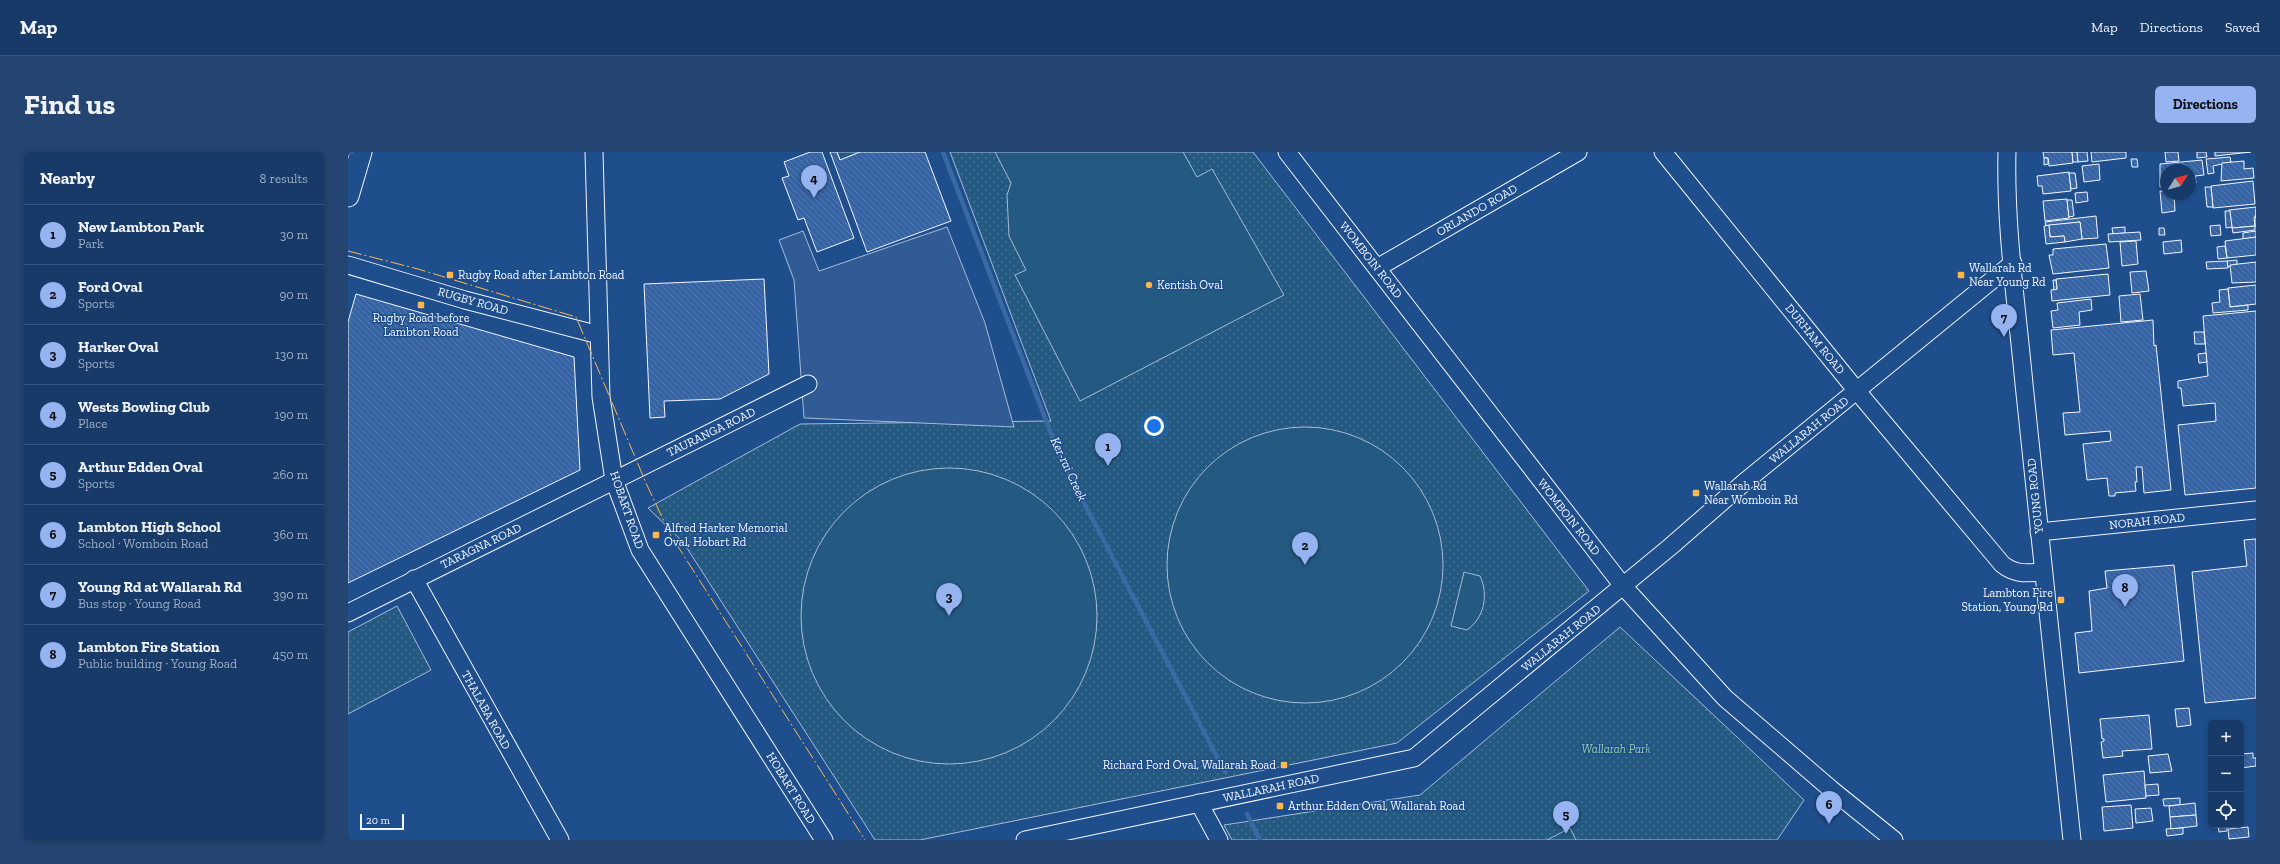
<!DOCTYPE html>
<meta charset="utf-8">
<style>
body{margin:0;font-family:"Zilla Slab",serif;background:#244571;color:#f1f3f6}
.controls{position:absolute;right:12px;bottom:12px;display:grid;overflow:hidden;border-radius:6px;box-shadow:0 2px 6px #0003}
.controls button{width:36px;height:36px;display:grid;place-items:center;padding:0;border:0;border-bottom:1px solid #36547d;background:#173a69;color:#f1f3f6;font:20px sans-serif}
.compass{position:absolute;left:1812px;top:12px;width:36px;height:36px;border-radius:50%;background:#173a69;box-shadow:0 2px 6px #0003;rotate:53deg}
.scale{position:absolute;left:12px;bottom:10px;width:44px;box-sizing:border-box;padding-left:4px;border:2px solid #f2f6ff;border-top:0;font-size:11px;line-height:14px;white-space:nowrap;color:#f2f6ff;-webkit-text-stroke:3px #1f4e8c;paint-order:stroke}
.you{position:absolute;left:806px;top:274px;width:14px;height:14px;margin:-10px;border:3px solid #fff;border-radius:50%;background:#1a73e8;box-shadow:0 0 0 6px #1a73e833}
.badge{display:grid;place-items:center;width:26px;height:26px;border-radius:50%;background:#95b2f1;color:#111;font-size:13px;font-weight:700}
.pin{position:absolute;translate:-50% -33px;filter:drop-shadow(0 1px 2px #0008)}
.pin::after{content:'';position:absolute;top:21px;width:14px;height:12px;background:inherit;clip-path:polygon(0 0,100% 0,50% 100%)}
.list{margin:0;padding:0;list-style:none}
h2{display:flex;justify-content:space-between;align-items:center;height:52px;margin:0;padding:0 16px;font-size:17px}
h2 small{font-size:13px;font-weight:400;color:#9eadc0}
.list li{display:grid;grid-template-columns:26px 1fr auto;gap:12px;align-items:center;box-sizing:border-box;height:60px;padding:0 16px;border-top:1px solid #36547d}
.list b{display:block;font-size:15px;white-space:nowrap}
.list p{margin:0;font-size:13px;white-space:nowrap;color:#9eadc0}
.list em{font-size:13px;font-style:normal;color:#9eadc0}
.icon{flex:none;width:22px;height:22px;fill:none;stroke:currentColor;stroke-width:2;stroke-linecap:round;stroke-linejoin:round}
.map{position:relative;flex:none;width:1908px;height:688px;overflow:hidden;border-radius:6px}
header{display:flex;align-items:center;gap:24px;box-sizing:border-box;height:56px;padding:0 20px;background:#173a69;border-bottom:1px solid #36547d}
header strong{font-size:19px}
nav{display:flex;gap:22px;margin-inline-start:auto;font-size:14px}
.intro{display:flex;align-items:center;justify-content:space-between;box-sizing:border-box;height:96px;padding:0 24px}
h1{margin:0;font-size:28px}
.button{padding:10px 18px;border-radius:6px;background:#95b2f1;color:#111;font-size:14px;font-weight:700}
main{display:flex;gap:24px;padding:0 24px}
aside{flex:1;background:#173a69;border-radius:6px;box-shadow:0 2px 6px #0003}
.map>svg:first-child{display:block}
.grass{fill:url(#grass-dots);stroke:#a8bbd7}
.garden{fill:#245a82;stroke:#a8bbd7}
.parking{fill:#305b95;stroke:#a8bbd7}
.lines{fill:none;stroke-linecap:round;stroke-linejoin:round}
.stream{stroke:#3b69a3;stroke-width:4.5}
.building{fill:url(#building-back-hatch);stroke:#f2f6ff}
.minor-casing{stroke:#f2f6ff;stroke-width:19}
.major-casing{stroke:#f2f6ff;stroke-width:23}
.minor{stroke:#1f4e8c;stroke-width:17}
.major{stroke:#1f4e8c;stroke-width:21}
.power{stroke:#ffb74d;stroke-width:1;stroke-dasharray:14 3 2 3;stroke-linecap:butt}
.poi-dot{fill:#ffb74d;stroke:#1f4e8c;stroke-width:1.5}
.labels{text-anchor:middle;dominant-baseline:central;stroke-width:3;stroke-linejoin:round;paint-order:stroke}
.street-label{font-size:12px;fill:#f2f6ff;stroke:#1f4e8c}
.poi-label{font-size:12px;fill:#f2f6ff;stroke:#1f4e8c;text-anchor:start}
.park-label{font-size:12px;font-style:italic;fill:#97c8a6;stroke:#1f4e8c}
.water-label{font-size:13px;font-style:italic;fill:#f2f6ff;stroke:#1f4e8c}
</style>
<header>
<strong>Map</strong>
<nav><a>Map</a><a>Directions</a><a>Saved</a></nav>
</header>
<div class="intro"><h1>Find us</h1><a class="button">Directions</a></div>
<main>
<aside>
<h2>Nearby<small>8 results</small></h2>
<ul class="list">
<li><span class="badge">1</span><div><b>New Lambton Park</b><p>Park</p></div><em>30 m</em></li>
<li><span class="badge">2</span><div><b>Ford Oval</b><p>Sports</p></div><em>90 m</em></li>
<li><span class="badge">3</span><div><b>Harker Oval</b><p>Sports</p></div><em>130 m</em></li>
<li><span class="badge">4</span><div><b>Wests Bowling Club</b><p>Place</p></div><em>190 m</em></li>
<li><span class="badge">5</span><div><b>Arthur Edden Oval</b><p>Sports</p></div><em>260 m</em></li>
<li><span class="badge">6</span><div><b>Lambton High School</b><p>School · Womboin Road</p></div><em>360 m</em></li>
<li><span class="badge">7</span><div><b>Young Rd at Wallarah Rd</b><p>Bus stop · Young Road</p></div><em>390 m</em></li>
<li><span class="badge">8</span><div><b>Lambton Fire Station</b><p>Public building · Young Road</p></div><em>450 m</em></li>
</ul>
</aside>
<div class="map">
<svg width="1908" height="688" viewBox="0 0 1908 688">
<defs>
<pattern id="grass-dots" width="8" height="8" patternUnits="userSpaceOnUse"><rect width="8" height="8" fill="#245a82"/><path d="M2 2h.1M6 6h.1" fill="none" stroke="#447295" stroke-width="1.8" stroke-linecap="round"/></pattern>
<pattern id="building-back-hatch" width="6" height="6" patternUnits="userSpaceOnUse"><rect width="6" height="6" fill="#3563a3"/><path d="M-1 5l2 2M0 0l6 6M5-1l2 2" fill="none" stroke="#537ab1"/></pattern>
</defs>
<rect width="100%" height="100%" fill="#1f4e8c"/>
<g class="grass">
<polygon points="602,0 905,0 1241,439 1049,591 572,688 527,688 335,390 300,356 452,272 703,269"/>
<polygon points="49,454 83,518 0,562 0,480"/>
<polygon points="1272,475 1456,648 1429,688 884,688 876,673 1072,643"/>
</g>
<g class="garden">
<polygon points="489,0 512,0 492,8"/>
<polygon points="647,0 835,0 849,25 864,17 936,143 732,249 667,123 678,118 661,84 659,43 663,31"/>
<circle cx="957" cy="413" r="138"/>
<circle cx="601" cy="464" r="148"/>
<path d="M1116,420l16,4c9,19 4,42 -13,54l-16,-4z"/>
<polygon points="1222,676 1228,688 1199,688"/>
</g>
<polygon class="parking" points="599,75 637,171 666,275 456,266 446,128 431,88 455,79 471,119"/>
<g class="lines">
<g class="stream">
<polyline points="595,0 712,305 877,620"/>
<polyline points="899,662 912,688"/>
</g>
</g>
<g class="building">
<polygon points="462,0 474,0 506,86 469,100 456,66 450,68 434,26 441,24 436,10"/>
<polygon points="482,0 489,0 492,8 512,0 577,0 603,69 519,100"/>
<polygon points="1695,0 1724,0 1725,11 1701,14 1700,6 1696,6"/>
<polygon points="1724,0 1729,0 1730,10 1725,10"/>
<polygon points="1729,0 1739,0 1740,9 1730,10"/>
<polygon points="1743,0 1778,0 1778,6 1744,10"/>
<polygon points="1817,0 1830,0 1831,9 1818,10"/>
<polygon points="1849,0 1858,0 1859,5 1849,6"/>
<polygon points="1867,0 1903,0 1867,4"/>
<polygon points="1882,5 1883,10 1865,14 1866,21 1860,22 1858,7"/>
<polygon points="1696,6 1700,6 1700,12 1696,13"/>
<polygon points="1783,7 1789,7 1790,15 1784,15"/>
<polygon points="1854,8 1856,23 1847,24 1848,31 1842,32 1842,18 1818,18 1818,34 1812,35 1812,12"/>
<polygon points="1896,9 1896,17 1905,16 1906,26 1873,29 1874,11"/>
<polygon points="1751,12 1752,28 1736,30 1734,14"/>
<polygon points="1721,20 1723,39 1695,42 1694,34 1690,34 1689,24"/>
<polygon points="1721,21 1727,21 1729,36 1723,37"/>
<polygon points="1905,29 1907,52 1865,56 1863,34"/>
<polygon points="1857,35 1863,35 1865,55 1859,55"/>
<polygon points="1812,39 1818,39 1818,42 1826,42 1827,59 1814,61"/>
<polygon points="1739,40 1740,49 1728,51 1727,41"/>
<polygon points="1719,47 1721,66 1697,69 1695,49"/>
<polygon points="1719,48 1724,48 1726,64 1721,65"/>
<polygon points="1908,55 1907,74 1884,76 1881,58"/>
<polygon points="1877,59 1882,59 1884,75 1878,76"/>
<polygon points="1748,64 1750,86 1734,87 1732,70 1698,74 1697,70"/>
<polygon points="1906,65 1908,65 1908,74 1907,74"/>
<polygon points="1732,70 1734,87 1717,90 1716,84 1702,85 1701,73"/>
<polygon points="1701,73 1702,85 1716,84 1717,90 1698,92 1696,74"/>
<polygon points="1872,73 1873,83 1863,84 1862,74"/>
<polygon points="1907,74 1907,78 1885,81 1884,76"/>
<polygon points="1777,75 1777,81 1765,82 1764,76"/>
<polygon points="1811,76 1816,76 1817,83 1811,83"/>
<polygon points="1908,79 1908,85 1895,87 1895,81"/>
<polygon points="1792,80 1793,88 1761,90 1760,82"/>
<polygon points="1908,85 1908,103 1879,106 1877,89"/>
<polygon points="1833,88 1834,100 1816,102 1815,90"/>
<polygon points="1788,89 1790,112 1774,114 1772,90"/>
<polygon points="1758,92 1761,116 1705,122 1701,103 1705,103 1705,97"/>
<polygon points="1877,94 1879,106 1870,107 1869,95"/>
<polygon points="1889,108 1889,112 1880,115 1879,109"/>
<polygon points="1879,109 1880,116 1859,117 1858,110"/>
<polygon points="1908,110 1908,130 1884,131 1882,113"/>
<polygon points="1798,119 1801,139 1784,141 1782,120"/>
<polygon points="1760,122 1762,143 1704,149 1703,138 1709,137 1708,127"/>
<polygon points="416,127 421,222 372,247 316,249 317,265 302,266 296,132"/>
<polygon points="1705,128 1708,128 1709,137 1706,138"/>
<polygon points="1908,133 1908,152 1882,155 1880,136"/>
<polygon points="1880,137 1882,155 1900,153 1900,158 1865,161 1864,151 1872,150 1871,138"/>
<polygon points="8,142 226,205 232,318 0,431 0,170"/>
<polygon points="1792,142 1795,168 1773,170 1771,144"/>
<polygon points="1743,147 1744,158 1731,160 1732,173 1705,176 1703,159 1710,158 1709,151"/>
<polygon points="1908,159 1908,336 1837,343 1830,273 1868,269 1867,251 1835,254 1833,236 1830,236 1830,229 1860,224 1855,164"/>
<polygon points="1805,168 1806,194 1808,193 1823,338 1796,341 1794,315 1788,315 1789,330 1787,330 1788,339 1767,341 1767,344 1761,344 1759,326 1739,328 1735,292 1763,289 1762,279 1717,283 1715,261 1732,260 1726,201 1705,203 1703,178"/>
<polygon points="1846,180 1856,180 1857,192 1847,192"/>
<polygon points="1858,201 1859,210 1851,211 1850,202"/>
<polygon points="1908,387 1908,546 1857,551 1844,420 1899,414 1896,388"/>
<polygon points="1826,413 1836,509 1731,521 1727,481 1744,479 1741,439 1759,436 1757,419"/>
<polygon points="1841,556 1843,573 1829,575 1827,557"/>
<polygon points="1801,563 1804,597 1774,599 1775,604 1755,606 1753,590 1756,589 1756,587 1754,587 1752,567"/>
<polygon points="1905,601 1905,606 1908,606 1908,614 1893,616 1893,602"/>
<polygon points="1820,602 1824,619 1802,621 1800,604"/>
<polygon points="1796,619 1798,646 1758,650 1755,623"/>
<polygon points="1810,632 1811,643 1798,644 1797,633"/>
<polygon points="1832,646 1832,653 1816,654 1815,647"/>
<polygon points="1847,651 1848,663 1822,665 1821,654"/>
<polygon points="1783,653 1785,676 1756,679 1754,655"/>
<polygon points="1803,656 1805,669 1788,671 1787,657"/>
<polygon points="1848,663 1849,674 1823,677 1822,665"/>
<polygon points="1870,673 1879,673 1879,679 1871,680"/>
<polygon points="1900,675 1901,685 1881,687 1880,677"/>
<polygon points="1835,676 1835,682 1819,684 1818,677"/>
</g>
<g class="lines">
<g class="minor-casing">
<g id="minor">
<polyline points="246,0 253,245 266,328 292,398 476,688"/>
<polyline points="939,0 1275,434 1377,546 1484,638 1546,688"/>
<path d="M1315,0l194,239 145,173c13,11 25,9 41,8"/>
<path d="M1659,0c-2,77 10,155 17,232 15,152 33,304 48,456"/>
<polyline points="0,113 117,148 251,183"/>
<polyline points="1029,116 1230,0"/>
<polyline points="1691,380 1908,358"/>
<polyline points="66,427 212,688"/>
<polyline points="0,461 460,232"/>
<polyline points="851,651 871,688"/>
<polyline points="677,688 1066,606 1322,395 1399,328 1665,111"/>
</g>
</g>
<g class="major-casing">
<polyline id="major" points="0,44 13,0"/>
</g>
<use href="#minor" class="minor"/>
<use href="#major" class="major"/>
<polyline class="power" points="0,99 70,117 228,165 298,331 322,382 517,688"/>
</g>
<g class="poi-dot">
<rect x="98" y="119" width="8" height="8" rx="2"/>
<rect x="1609" y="119" width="8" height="8" rx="2"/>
<circle cx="801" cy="133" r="4"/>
<rect x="69" y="149" width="8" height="8" rx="2"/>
<rect x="1344" y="337" width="8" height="8" rx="2"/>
<rect x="304" y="379" width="8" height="8" rx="2"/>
<rect x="1709" y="444" width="8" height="8" rx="2"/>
<rect x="932" y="609" width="8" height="8" rx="2"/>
<rect x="928" y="650" width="8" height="8" rx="2"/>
</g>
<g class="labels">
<g class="street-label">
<text transform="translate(1129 58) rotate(-30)">ORLANDO ROAD</text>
<text transform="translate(1023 108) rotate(52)">WOMBOIN ROAD</text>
<text transform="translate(125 149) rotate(16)">RUGBY ROAD</text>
<text transform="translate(1467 187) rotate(51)">DURHAM ROAD</text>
<text transform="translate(1461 278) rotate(-39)">WALLARAH ROAD</text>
<text transform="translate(363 280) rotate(-26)">TAURANGA ROAD</text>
<text transform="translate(1687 344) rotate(-96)">YOUNG ROAD</text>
<text transform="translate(279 358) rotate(71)">HOBART ROAD</text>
<text transform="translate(1221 365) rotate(52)">WOMBOIN ROAD</text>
<text transform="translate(1799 369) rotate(-6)">NORAH ROAD</text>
<text transform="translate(133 394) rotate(-26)">TARAGNA ROAD</text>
<text transform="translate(1213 486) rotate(-39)">WALLARAH ROAD</text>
<text transform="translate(138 558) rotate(61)">THALABA ROAD</text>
<text transform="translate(443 636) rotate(58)">HOBART ROAD</text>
<text transform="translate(923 636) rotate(-12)">WALLARAH ROAD</text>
</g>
<g class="poi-label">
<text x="1621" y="116">Wallarah Rd<tspan x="1621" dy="14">Near Young Rd</tspan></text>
<text x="110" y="123">Rugby Road after Lambton Road</text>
<text x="809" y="133">Kentish Oval</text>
<text x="73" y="166" text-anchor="middle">Rugby Road before<tspan x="73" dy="14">Lambton Road</tspan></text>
<text x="1356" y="334">Wallarah Rd<tspan x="1356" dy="14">Near Womboin Rd</tspan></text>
<text x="316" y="376">Alfred Harker Memorial<tspan x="316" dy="14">Oval, Hobart Rd</tspan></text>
<text x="1705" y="441" text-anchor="end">Lambton Fire<tspan x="1705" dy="14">Station, Young Rd</tspan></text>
<text x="928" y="613" text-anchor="end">Richard Ford Oval, Wallarah Road</text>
<text x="940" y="654">Arthur Edden Oval, Wallarah Road</text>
</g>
<g class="park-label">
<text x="1268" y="597">Wallarah Park</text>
</g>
<g class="water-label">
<text transform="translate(721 317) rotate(65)">Ker-rai Creek</text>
</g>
</g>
</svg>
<div class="controls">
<button>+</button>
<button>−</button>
<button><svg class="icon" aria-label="locate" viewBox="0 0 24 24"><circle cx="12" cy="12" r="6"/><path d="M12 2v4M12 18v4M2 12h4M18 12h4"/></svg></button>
</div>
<svg class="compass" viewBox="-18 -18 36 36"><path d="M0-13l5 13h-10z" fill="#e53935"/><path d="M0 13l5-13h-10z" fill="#9eadc0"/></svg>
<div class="scale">20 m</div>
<div class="you"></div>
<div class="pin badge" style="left:760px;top:314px">1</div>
<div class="pin badge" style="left:957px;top:413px">2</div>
<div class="pin badge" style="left:601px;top:464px">3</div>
<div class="pin badge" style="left:466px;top:46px">4</div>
<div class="pin badge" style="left:1218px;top:682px">5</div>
<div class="pin badge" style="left:1481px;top:672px">6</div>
<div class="pin badge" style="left:1656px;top:185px">7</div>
<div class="pin badge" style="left:1777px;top:455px">8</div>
</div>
</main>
